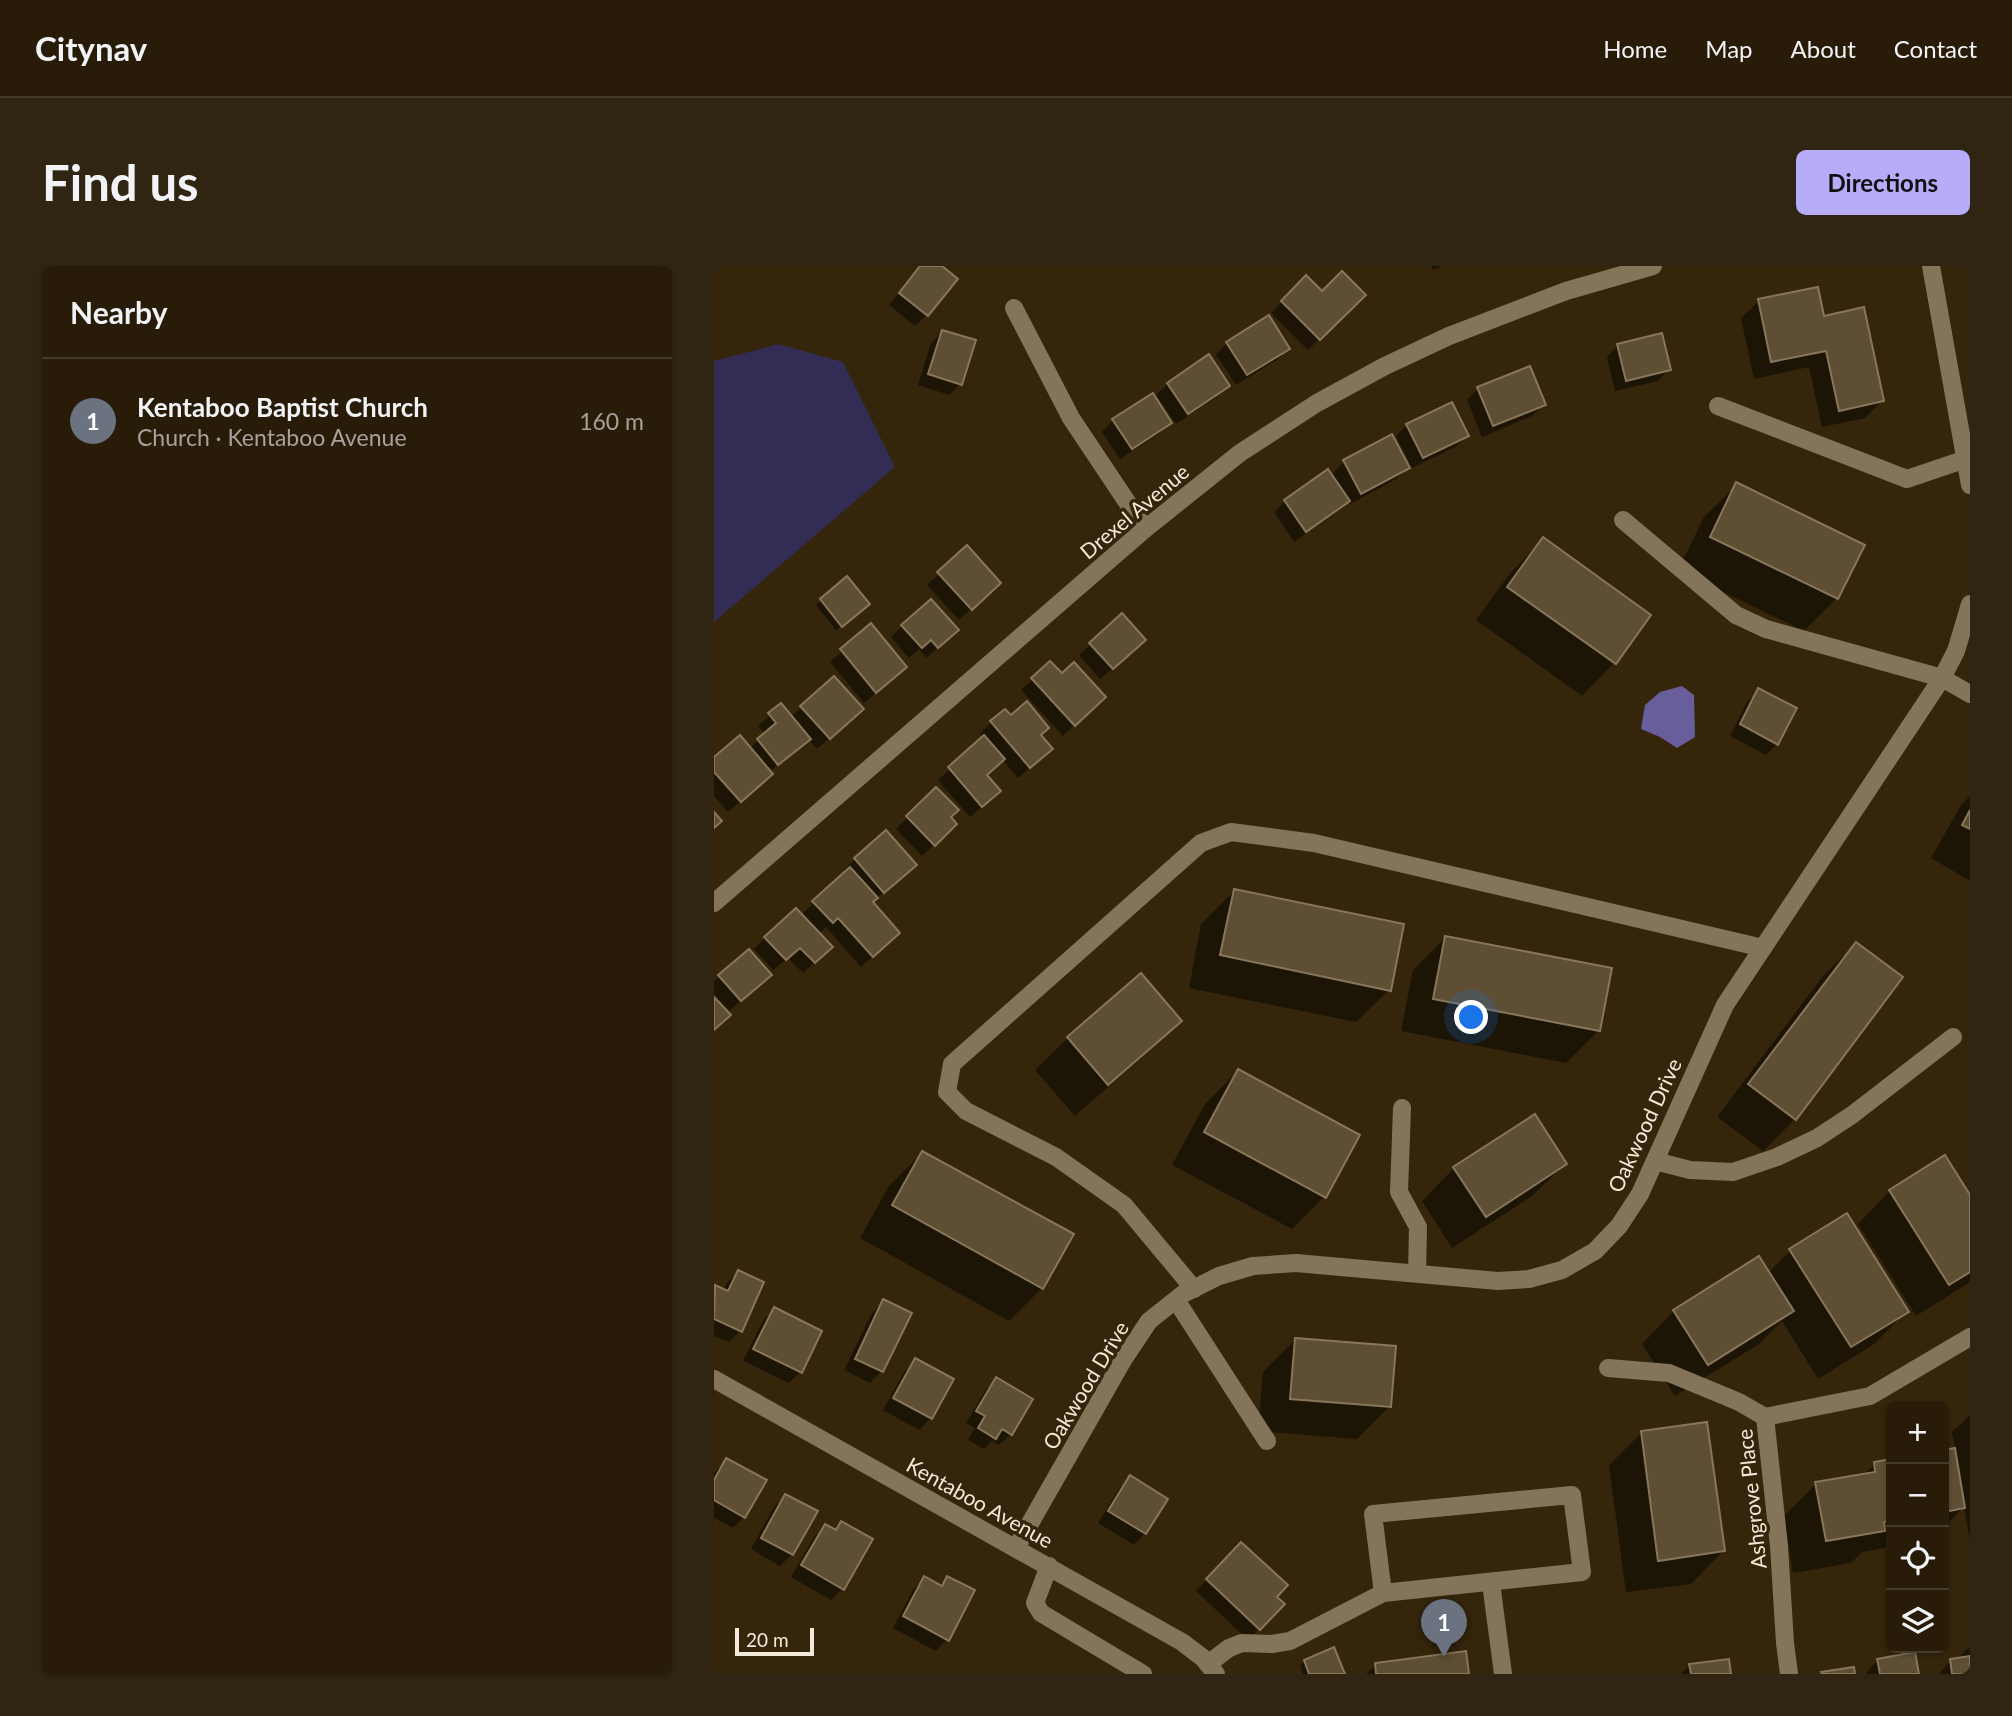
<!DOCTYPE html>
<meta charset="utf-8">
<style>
body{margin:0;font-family:Lato,sans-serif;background:#302512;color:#f1f3f6}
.controls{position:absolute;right:21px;bottom:21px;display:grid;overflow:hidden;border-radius:10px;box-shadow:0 2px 5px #0004}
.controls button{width:63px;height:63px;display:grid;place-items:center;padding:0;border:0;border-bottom:2px solid #443a29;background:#281c08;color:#f1f3f6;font:35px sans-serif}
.scale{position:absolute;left:21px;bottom:18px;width:79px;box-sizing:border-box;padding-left:7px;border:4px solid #f3e9da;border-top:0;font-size:19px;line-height:24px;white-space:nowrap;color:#f3e9da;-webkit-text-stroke:5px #35260b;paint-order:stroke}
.you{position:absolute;left:758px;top:752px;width:24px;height:24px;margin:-18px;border:5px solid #fff;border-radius:50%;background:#1a73e8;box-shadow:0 0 0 10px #1a73e833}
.badge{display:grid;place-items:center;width:46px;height:46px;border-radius:50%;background:#b6acf8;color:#fff;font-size:23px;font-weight:700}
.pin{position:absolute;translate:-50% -58px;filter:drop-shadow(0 2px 4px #0008)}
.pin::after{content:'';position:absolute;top:37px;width:24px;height:21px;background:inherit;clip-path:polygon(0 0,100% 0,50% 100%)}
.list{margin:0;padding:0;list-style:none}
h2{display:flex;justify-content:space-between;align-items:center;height:91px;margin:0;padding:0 28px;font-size:30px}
h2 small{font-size:23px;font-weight:400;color:#a5a19c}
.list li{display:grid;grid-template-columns:46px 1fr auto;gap:21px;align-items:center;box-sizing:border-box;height:126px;padding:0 28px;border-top:2px solid #443a29}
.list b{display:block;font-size:26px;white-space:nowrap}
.list p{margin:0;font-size:23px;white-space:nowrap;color:#a5a19c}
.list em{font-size:23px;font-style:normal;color:#a5a19c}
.icon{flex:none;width:38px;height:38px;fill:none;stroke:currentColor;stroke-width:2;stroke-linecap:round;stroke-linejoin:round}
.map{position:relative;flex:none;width:1256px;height:1408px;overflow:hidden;border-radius:10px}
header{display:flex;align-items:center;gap:42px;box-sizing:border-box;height:98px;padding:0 35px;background:#281c08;border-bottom:2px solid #443a29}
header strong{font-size:33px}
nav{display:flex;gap:38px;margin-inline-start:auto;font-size:24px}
.intro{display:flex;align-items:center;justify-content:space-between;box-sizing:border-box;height:168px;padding:0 42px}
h1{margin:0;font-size:49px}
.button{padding:18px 32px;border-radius:10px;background:#b6acf8;color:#111;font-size:24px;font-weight:700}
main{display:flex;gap:42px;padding:0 42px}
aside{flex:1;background:#281c08;border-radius:10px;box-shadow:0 2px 5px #0004}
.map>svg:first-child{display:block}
.green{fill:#332c54}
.water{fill:#685e9c}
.shadow{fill:#0007}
.building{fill:#5e4e33;stroke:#88765a;stroke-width:2}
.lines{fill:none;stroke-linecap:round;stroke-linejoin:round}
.minor{stroke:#847459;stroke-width:18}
.labels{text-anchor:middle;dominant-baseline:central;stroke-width:7;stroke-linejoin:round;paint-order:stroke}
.street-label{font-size:21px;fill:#f3e9da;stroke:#35260b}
</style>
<header>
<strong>Citynav</strong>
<nav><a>Home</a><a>Map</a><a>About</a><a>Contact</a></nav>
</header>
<div class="intro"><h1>Find us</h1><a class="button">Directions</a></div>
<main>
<aside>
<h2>Nearby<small></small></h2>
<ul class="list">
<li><span class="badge" style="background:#6b7280">1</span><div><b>Kentaboo Baptist Church</b><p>Church · Kentaboo Avenue</p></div><em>160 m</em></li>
</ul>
</aside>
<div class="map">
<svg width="1256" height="1408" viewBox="0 0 1256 1408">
<rect width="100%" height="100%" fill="#35260b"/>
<polygon class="green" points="65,78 129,96 181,201 0,356 0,95"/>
<polygon class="water" points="968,420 980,429 981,471 963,482 946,471 927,463 931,439 946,426"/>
<g class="shadow">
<polygon points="207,0 225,0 213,49 201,60 175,39"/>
<polygon points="717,0 729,0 719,4"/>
<polygon points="592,12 608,27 649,29 594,84 557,47"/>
<polygon points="1045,35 1109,52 1168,135 1151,152 1108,161 1095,101 1040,113 1027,52"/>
<polygon points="228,66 246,118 235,129 204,119 217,77"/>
<polygon points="513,77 574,83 563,94 522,119 502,88"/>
<polygon points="904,79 955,103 944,115 901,125 893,91"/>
<polygon points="495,91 514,120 503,131 462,158 442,129 454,118"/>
<polygon points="764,123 830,139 818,150 768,171 753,134"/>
<polygon points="399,154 456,157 445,168 406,193 388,166"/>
<polygon points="693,159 753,170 741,181 698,202 682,170"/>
<polygon points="630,196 694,201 682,213 636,238 634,235 623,246 580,276 560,246 571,235 622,214 619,207"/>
<polygon points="1023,219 1123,332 1090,365 964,304 990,251"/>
<polygon points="829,274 935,349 900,397 868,430 762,354 797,306"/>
<polygon points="253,282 273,328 245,354 213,319"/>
<polygon points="133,313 149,343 122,364 102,339"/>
<polygon points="408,350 419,385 386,413 365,389"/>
<polygon points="157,360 179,412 150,437 116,396"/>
<polygon points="188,360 231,375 212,392 205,383 195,392 177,371"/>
<polygon points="120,412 136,454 103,483 94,473 55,506 46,519 14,546 0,530 0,493 35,483 51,468 44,460 56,449 77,451"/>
<polygon points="319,413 379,442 349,470 307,424"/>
<polygon points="1045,425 1063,478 1052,489 1016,470 1033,436"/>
<polygon points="277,456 325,469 325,494 304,512 288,493 271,509 274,536 256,551 224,514 270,472 266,468"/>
<polygon points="222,523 234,552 241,558 208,590 182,563"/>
<polygon points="1256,530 1256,615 1217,592 1247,539"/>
<polygon points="141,593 189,610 157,637 173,678 147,701 112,661 105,668 105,692 89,707 74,692 59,704 40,683 51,672 87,649 132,607 130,604"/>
<polygon points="520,625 675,724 642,756 475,722 487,658"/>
<polygon points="731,672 885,764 852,797 687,765 699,704"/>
<polygon points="1142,678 1081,853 1049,885 1003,851 1109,710"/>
<polygon points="426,709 466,755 433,787 361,850 321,804 354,772"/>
<polygon points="5,710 44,720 15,745 0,728 0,715"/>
<polygon points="524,805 610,931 578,963 458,899 491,838"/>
<polygon points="208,887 328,1022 295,1055 146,972 175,920"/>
<polygon points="1230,891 1256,932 1256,1016 1202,1050 1144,958 1176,925"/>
<polygon points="851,898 818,930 738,982 708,935 740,902"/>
<polygon points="1077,984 1193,1045 1160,1078 1104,1113 1068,1055 1045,1078 961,1130 928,1078 960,1045 1054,1007"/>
<polygon points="24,1006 26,1065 15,1076 0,1070 0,1023 2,1021 9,1025 13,1017"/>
<polygon points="169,1036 167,1105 156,1117 130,1104 158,1047"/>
<polygon points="60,1043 86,1106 75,1117 29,1095 49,1055"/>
<polygon points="581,1074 675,1141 643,1173 544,1165 549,1106"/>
<polygon points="201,1095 237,1114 217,1152 205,1164 169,1144 190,1106"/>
<polygon points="282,1113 297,1168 285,1179 278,1175 270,1183 254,1174 261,1162 252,1157 271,1125"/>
<polygon points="1256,1149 1256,1275 1250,1241 1230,1261 1230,1186 1241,1184 1238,1166"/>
<polygon points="927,1167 1009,1285 977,1318 912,1326 895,1199"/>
<polygon points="13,1194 30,1251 19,1262 0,1252 0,1207"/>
<polygon points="1177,1195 1177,1281 1148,1286 1137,1297 1079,1307 1070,1250 1102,1218 1148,1210 1161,1198"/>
<polygon points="416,1211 431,1267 420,1279 384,1257 405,1223"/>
<polygon points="72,1230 78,1288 66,1300 37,1283 60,1241"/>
<polygon points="127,1257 128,1323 117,1334 77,1311 100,1271 111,1260 119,1265"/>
<polygon points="516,1289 560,1331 545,1363 534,1374 482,1325"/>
<polygon points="210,1312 225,1320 234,1312 233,1373 222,1385 179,1362 199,1324"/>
<polygon points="1256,1381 1256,1408 1225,1408 1236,1395 1248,1393 1247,1389"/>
<polygon points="1164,1394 1203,1408 1153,1408 1153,1406"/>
<polygon points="591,1395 629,1408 589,1408 586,1400"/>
<polygon points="662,1399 754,1408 652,1408"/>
<polygon points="976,1399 1015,1408 967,1408"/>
</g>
<g class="building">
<polygon points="206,0 228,0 244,13 214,50 185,27"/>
<polygon points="628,5 652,29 606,74 567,35 592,9 608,25"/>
<polygon points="1104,21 1110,50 1150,41 1170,135 1125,145 1112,85 1057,96 1044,33"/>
<polygon points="555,49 576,83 533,109 512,76"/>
<polygon points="228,64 262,74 248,119 214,108"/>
<polygon points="948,67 957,104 912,115 903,78"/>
<polygon points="495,88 516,120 474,148 453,117"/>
<polygon points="816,100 832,139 779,160 763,121"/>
<polygon points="439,127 458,157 418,183 398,153"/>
<polygon points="738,136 755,170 709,192 692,158"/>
<polygon points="678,168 696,202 647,228 629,194"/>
<polygon points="614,203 636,235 592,266 570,234"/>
<polygon points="1022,216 1151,279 1124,333 996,271"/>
<polygon points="829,271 937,349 902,398 793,321"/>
<polygon points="253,279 287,317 258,344 223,306"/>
<polygon points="133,310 156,338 128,361 106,333"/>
<polygon points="217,333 245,364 224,382 217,374 208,382 187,359"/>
<polygon points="408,347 432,374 399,403 375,377"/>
<polygon points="157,357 193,401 162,427 126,383"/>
<polygon points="336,395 348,407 360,396 392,431 361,460 317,412"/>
<polygon points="120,410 150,443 116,473 86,440"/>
<polygon points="1044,422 1083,442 1064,479 1026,458"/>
<polygon points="313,435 335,462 327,469 339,483 316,502 276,455 291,443 297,449"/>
<polygon points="67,437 97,473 64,499 43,473 62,457 54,447"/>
<polygon points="26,469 59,508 27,536 0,506 0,491"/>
<polygon points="270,469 291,493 273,509 287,525 268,541 234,501"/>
<polygon points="222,521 245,544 237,551 243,558 221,580 192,550"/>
<polygon points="1256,544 1256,563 1248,559"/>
<polygon points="0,546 8,555 0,562"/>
<polygon points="172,564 203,599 170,627 140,592"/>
<polygon points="136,601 164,632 159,636 186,667 159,691 124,652 119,657 98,635"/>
<polygon points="520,623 690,658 677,725 506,689"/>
<polygon points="82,642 119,681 101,697 86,682 72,694 50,671"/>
<polygon points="731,670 898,702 886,765 719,733"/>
<polygon points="1142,676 1189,711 1082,854 1034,818"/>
<polygon points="35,683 58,709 27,735 4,709"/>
<polygon points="427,707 468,755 394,819 353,771"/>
<polygon points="0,731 17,749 0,764"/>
<polygon points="524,803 646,869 612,932 490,866"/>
<polygon points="821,848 853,898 772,951 739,901"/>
<polygon points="208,885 360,968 329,1023 178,939"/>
<polygon points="1231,889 1256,929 1256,1006 1235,1019 1175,924"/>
<polygon points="1133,947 1195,1046 1137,1081 1075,983"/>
<polygon points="1045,990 1080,1045 994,1099 959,1044"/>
<polygon points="24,1004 50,1016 28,1066 0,1053 1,1019 14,1025"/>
<polygon points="169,1033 198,1047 169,1106 141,1093"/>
<polygon points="60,1041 108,1065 88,1107 39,1083"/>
<polygon points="581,1072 682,1080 677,1141 576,1133"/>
<polygon points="201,1092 240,1113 218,1153 179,1132"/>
<polygon points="282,1111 319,1133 298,1169 288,1163 282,1173 264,1162 271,1150 262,1145"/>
<polygon points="993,1156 1011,1285 944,1295 927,1165"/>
<polygon points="1241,1182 1251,1242 1230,1246 1230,1184"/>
<polygon points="12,1192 53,1214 31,1252 0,1234 0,1214"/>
<polygon points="1177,1193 1177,1255 1170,1256 1171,1265 1112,1275 1101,1216 1161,1206 1160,1196"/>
<polygon points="416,1209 454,1233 432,1268 394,1245"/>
<polygon points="71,1228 104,1245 79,1289 47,1272"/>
<polygon points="127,1255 159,1273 130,1324 87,1299 111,1258 122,1264"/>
<polygon points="527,1276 574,1319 563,1331 571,1338 546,1364 492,1313"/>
<polygon points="210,1310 228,1320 233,1310 261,1324 235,1375 189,1350"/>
<polygon points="620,1381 631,1408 595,1408 590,1394"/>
<polygon points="752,1385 755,1408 662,1408 661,1397"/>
<polygon points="1201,1386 1205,1408 1166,1408 1163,1393"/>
<polygon points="1256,1390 1256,1408 1238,1408 1236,1393"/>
<polygon points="1015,1393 1017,1408 977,1408 975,1398"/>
<polygon points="1140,1401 1141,1408 1108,1408 1107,1406"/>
</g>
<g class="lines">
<g class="minor">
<polyline points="1217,0 1256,219"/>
<polyline points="300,42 357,152 431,263"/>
<polyline points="1004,140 1193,213 1252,193"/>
<polyline points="909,254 1022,349 1052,363 1228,412 1256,428"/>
<polyline points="0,637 431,263 526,187 603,137 671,100 735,70 852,25 939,0"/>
<polyline points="688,842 685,926 704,961 703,1007"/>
<polyline points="941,895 976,904 1019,906 1063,891 1103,872 1138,849 1239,771"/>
<polyline points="480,1023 410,939 342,891 252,845 233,826 238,798 487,577 517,566 600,577 1049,682"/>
<polyline points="462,1034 553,1175"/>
<polyline points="894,1102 955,1107 1025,1136 1051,1151"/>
<polyline points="0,1113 468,1376 489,1392 502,1408"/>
<polygon points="858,1229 868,1306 669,1327 659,1248"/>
<polyline points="302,1282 409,1094 435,1055 469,1028 505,1010 539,1000 582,997 784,1015 815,1013 848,1004 881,985 905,960 926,928 1011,739 1228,412 1242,385 1256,338"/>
<polyline points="335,1300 321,1337 327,1347 429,1408"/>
<polyline points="777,1317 789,1408"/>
<polyline points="494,1398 515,1382 528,1377 558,1378 576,1375 669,1327"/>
<polyline points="1075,1408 1071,1377 1065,1280 1051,1151 1156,1130 1256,1071"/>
</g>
</g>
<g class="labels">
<g class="street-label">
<text transform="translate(420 245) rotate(-40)">Drexel Avenue</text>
<text transform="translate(930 859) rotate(-65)">Oakwood Drive</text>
<text transform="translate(371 1119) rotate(-59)">Oakwood Drive</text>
<text transform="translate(1037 1233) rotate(-96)">Ashgrove Place</text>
<text transform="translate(266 1236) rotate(29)">Kentaboo Avenue</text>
</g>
</g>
</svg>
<div class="controls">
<button>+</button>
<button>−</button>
<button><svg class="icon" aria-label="locate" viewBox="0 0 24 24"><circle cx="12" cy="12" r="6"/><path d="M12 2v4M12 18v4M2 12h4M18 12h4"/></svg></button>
<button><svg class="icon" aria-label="layers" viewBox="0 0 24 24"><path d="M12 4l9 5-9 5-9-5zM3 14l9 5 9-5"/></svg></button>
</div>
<div class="scale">20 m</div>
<div class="you"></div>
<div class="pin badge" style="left:730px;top:1391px;background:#6b7280">1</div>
</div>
</main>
